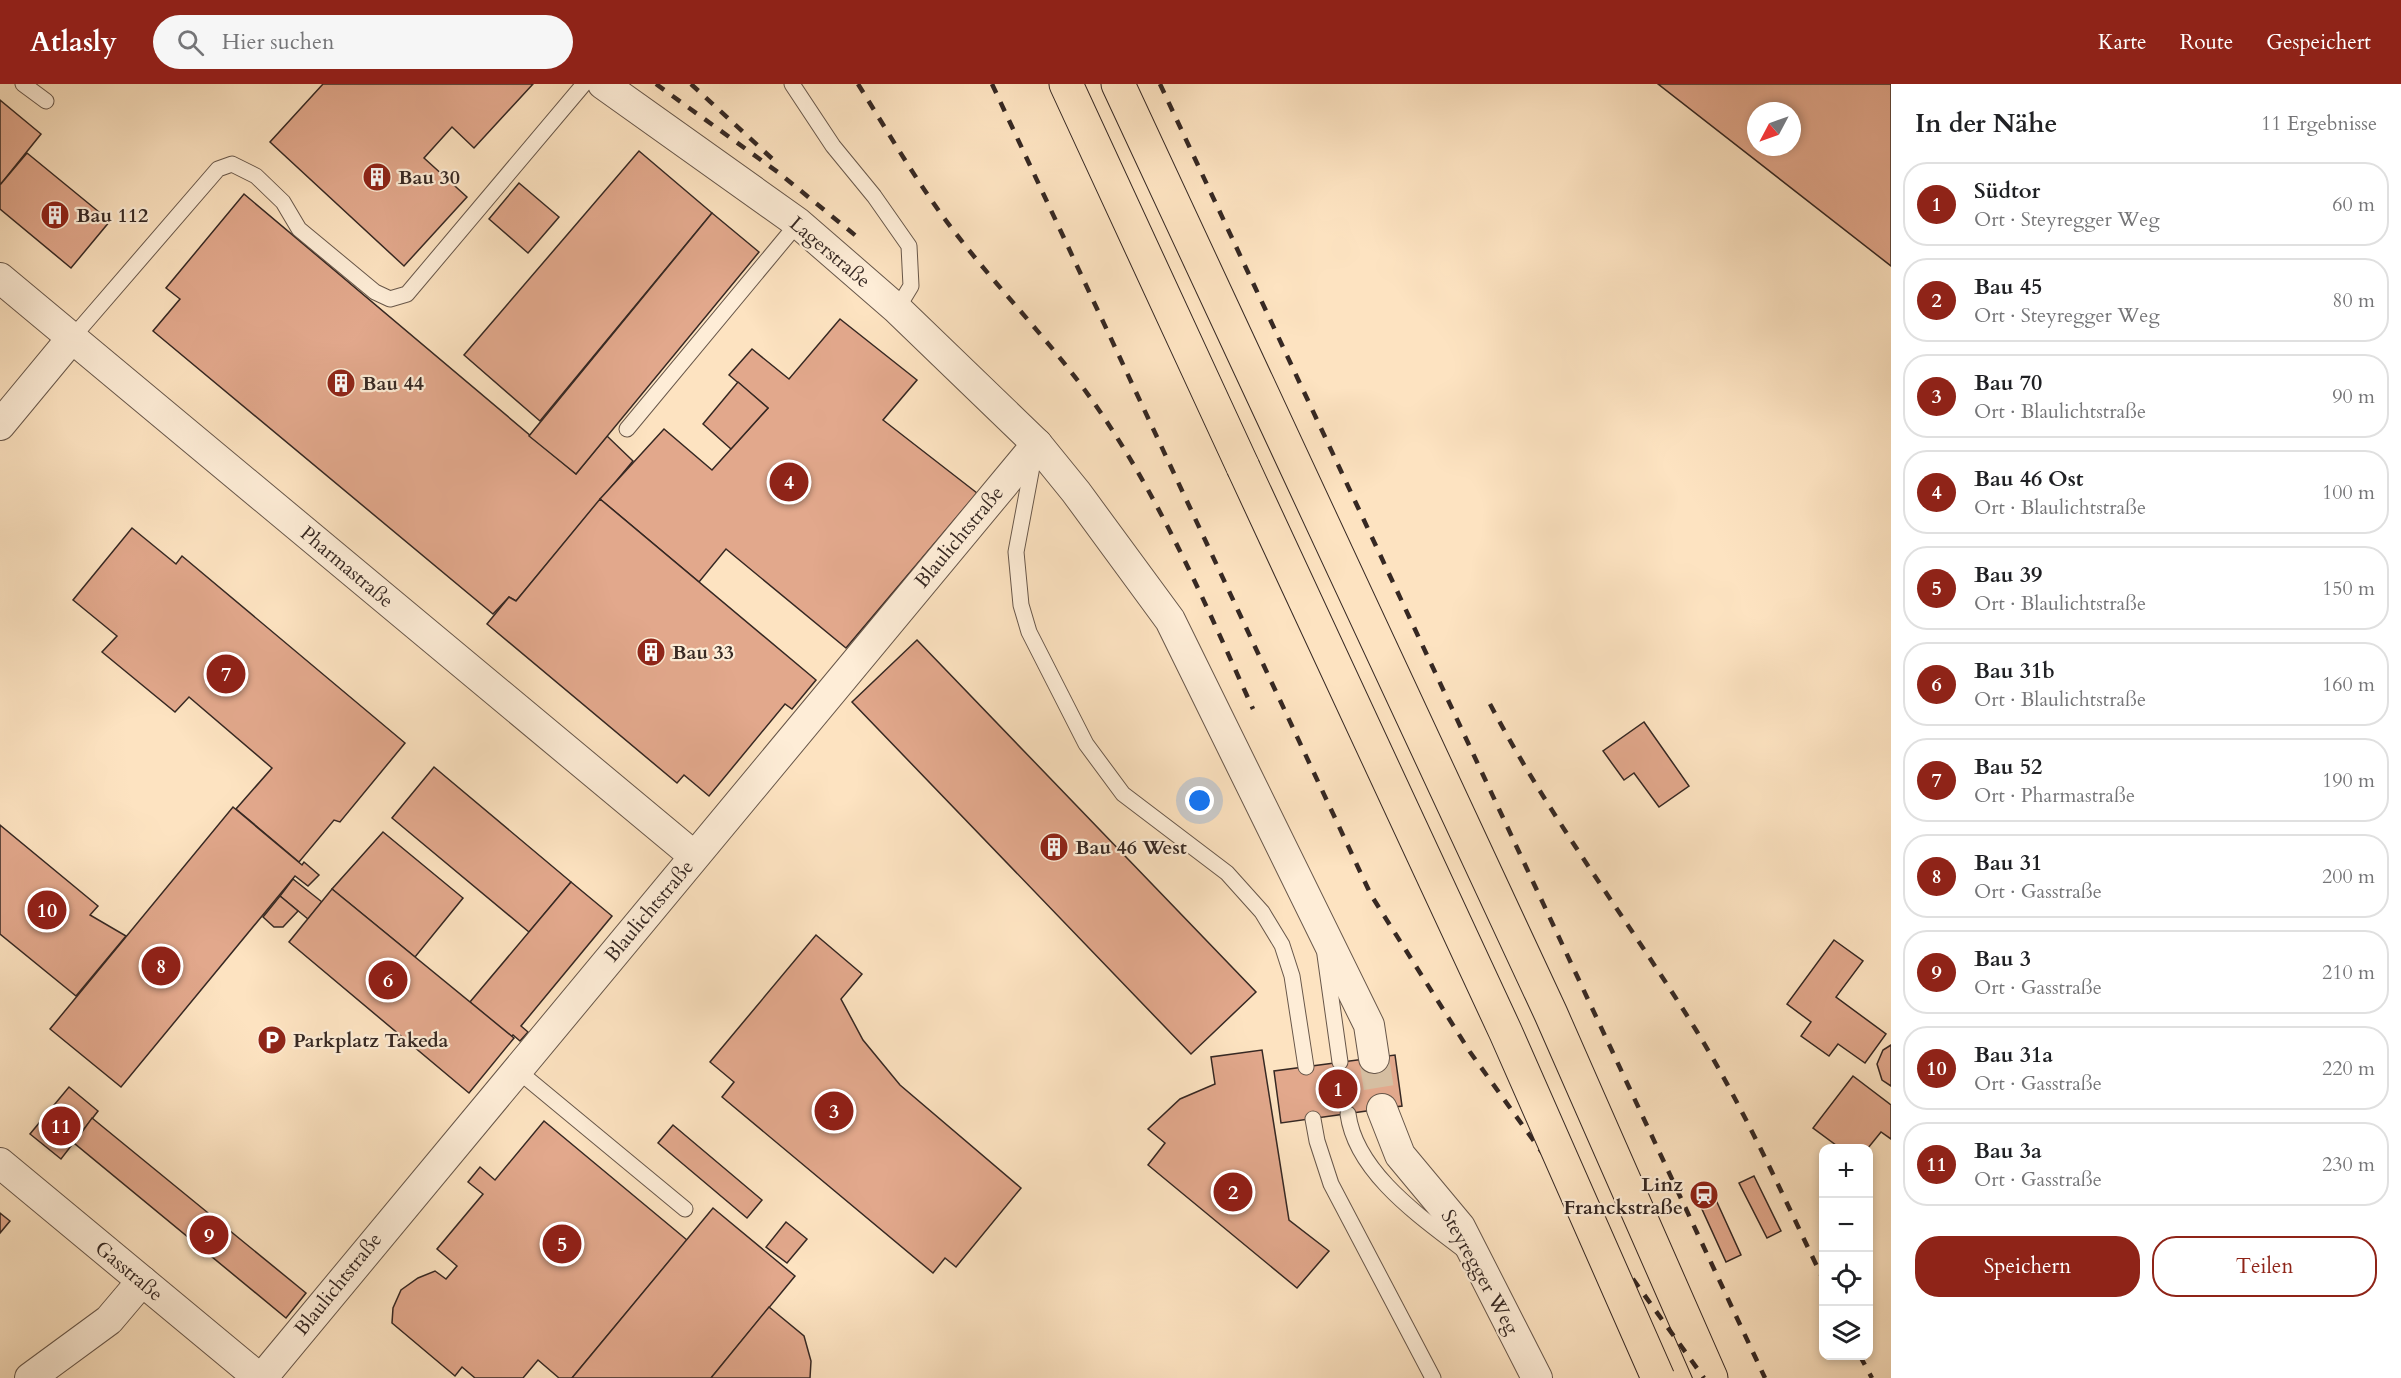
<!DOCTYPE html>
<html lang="de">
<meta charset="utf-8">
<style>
body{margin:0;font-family:Cardo,serif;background:#f6f6f6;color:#202124}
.controls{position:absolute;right:18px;bottom:18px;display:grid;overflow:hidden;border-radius:12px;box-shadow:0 3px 9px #0003}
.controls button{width:54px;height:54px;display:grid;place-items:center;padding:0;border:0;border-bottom:2px solid #e0e0e0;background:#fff;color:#202124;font:30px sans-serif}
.compass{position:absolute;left:1747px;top:18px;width:54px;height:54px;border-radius:50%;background:#fff;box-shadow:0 3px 9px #0003;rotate:229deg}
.you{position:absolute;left:1200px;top:717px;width:21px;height:21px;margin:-15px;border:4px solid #fff;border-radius:50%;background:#1a73e8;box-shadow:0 0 0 9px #1a73e833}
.badge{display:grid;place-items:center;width:39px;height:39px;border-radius:50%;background:#8f2418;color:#fff;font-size:20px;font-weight:700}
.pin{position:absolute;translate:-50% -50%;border:3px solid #fff;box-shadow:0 2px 6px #0006}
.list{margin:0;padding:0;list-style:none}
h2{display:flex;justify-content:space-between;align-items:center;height:78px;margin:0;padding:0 24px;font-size:26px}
h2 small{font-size:20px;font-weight:400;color:#757577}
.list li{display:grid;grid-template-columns:39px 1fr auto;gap:18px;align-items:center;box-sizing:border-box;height:84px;margin:0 12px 12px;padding:0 12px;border:2px solid #e0e0e0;border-radius:24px}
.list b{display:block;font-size:22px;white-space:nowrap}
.list p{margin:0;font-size:20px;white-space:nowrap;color:#757577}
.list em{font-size:20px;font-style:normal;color:#757577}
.actions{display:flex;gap:12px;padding:18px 24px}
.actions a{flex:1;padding:14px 0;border:2px solid #8f2418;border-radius:24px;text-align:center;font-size:21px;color:#8f2418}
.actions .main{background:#8f2418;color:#fff}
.icon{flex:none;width:33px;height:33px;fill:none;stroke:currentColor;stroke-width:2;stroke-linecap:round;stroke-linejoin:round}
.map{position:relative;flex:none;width:1891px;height:1294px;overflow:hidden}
header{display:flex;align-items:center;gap:36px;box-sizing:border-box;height:84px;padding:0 30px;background:#8f2418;color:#fff}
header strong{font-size:28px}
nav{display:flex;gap:33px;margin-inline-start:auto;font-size:21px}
.search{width:420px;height:54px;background:#f6f6f6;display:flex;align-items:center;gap:15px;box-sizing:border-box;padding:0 21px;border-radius:33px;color:#757577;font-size:22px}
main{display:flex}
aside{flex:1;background:#fff}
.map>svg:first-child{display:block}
.building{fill:#e2a88c;stroke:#362823;stroke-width:1.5;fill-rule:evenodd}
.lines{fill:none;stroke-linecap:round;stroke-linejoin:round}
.minor-tunnel{stroke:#d5bea1;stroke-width:30;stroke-dasharray:30 15;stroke-linecap:butt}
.service-casing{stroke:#68574a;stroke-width:17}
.minor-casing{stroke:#68574a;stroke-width:32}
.primary-casing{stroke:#362823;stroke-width:35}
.service{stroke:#feedd7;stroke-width:15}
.minor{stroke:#feedd7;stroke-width:30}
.primary{stroke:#fde3c1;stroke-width:33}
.rail{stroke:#362823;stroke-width:4.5;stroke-dasharray:10 10;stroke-linecap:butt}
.primary-bridge-casing{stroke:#362823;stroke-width:35;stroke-linecap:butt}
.primary-bridge{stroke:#fde3c1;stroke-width:33}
.labels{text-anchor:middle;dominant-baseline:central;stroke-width:4.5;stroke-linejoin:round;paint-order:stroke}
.poi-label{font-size:20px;font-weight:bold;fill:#362823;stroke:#feedd7;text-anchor:start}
.street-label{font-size:20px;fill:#362823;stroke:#feedd7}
</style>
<header>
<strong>Atlasly</strong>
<div class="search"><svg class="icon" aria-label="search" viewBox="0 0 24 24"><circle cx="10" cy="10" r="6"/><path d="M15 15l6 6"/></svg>Hier suchen</div>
<nav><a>Karte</a><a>Route</a><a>Gespeichert</a></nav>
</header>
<main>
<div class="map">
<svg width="1891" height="1294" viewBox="0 0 1891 1294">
<rect width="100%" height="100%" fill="#fde3c1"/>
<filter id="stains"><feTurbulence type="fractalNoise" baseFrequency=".00333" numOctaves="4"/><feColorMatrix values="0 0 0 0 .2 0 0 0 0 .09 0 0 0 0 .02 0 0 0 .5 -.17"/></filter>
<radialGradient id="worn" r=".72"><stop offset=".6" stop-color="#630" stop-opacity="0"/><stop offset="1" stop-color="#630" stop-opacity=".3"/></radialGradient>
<g class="building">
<polygon points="323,0 533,0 474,64 452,43 424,74 467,113 404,182 270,58"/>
<path d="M1658,0h233v182zM1756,27h36v36h-36z"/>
<polygon points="0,16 41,50 0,101"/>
<polygon points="639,67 712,129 540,337 464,271"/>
<polygon points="27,69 110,137 71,184 0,125 0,101"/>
<polygon points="519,99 559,133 528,169 489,135"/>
<polygon points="244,110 576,390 607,352 633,377 516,517 509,513 493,530 153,247 180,215 166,204"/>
<polygon points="712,129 759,168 576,390 529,352"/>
<polygon points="840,235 917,296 883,336 977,409 846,564 726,465 699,498 600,415 664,345 712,386 768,324 729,291 752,265 789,295"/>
<polygon points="738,298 768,324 731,365 703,340"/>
<polygon points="600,415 816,596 792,625 785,620 709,712 684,691 677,699 487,540 509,513 516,517"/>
<polygon points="132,444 176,480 182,472 405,659 340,738 334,736 299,778 236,725 272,684 189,613 175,628 102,568 117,552 73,516"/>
<polygon points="917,556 1256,908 1191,970 852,618"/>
<polygon points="1644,638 1689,702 1659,723 1634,689 1624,696 1603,667"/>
<polygon points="434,683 571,798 529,848 392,734"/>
<polygon points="233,723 302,781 304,778 319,791 308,802 295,792 121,1003 50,945"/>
<polygon points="0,741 98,822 90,831 126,852 76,912 0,850"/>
<polygon points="383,748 463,814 415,873 332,805"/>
<polygon points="293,795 322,818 308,835 280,812"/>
<polygon points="571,798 612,832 521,942 528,948 520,957 513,951 511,953 470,918"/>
<polygon points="332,805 514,954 469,1009 289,858"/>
<polygon points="280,812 298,827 283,843 274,843 263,833"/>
<polygon points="816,851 862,890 841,915 863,956 900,1001 1021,1104 956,1183 945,1174 933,1189 722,1013 734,998 710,978"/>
<polygon points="1834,856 1863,877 1836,913 1886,950 1865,979 1838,960 1829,972 1801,952 1811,938 1787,920"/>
<polygon points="1891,961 1891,1002 1882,996 1877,980 1883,966"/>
<polygon points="1262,966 1289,1136 1329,1167 1297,1204 1148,1081 1165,1059 1148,1045 1180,1015 1215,1000 1211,973"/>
<polygon points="1395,971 1402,1022 1281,1039 1274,987"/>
<polygon points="1853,992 1891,1021 1891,1055 1881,1048 1868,1064 1840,1064 1813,1044"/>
<polygon points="69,1003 98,1027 61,1075 30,1050"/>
<polygon points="92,1034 306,1209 286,1234 74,1059"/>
<polygon points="544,1037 687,1156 572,1294 559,1294 538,1276 523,1294 475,1294 462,1283 455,1292 392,1239 393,1224 401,1206 418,1194 435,1187 446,1195 457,1182 437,1165 483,1110 468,1098 480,1083 495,1096"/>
<polygon points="673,1041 762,1116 747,1134 658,1059"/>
<polygon points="1754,1092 1781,1147 1767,1154 1739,1099"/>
<polygon points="1716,1116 1741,1171 1726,1178 1701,1123"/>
<polygon points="713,1124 795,1192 711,1294 572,1294"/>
<polygon points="0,1129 10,1137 0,1149"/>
<polygon points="786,1138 807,1155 787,1179 766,1163"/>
<polygon points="769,1223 804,1252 811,1277 810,1294 711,1294"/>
</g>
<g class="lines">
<polyline class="minor-tunnel" points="1374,974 1382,1025"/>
<g class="service-casing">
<g id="service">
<polyline points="23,0 46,17"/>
<polyline points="792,0 833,62 874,112 909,162 911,202 897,225"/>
<polyline points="72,254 218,85 232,80 256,92 283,118 299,145 375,208 390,215 407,210 584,0"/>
<polyline points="627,345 798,139"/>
<polyline points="1034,372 1016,468 1021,521 1029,548 1086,660 1123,710 1227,789 1262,828 1282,861 1292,892 1306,983"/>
<polyline points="1325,871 1340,978"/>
<polyline points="517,986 685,1125"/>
<path d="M1348,1030c8,59 73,103 117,137"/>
<polyline points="1313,1035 1317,1057 1331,1100 1433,1294"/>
</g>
</g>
<g class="minor-casing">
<g id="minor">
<polyline points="603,0 798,139 897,225 1037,360 1076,408 1170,536 1369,941 1374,974"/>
<polyline points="0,194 694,772"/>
<polyline points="0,341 72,254"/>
<polyline points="1382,1025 1400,1071 1460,1143 1537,1294"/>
<polyline points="0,1079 259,1294"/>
<polyline points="30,1294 109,1236 142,1197"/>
<polyline points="262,1294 1037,360"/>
</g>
</g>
<g class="primary-casing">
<g id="primary">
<polyline points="1066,0 1243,383"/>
<polyline points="1118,0 1551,930 1711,1294"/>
</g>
</g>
<use href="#service" class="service"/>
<use href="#minor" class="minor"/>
<use href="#primary" class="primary"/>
<g class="rail">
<polyline points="656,0 779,89 861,156"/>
<polyline points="691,0 779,81"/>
<path d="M858,0c32,51 62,104 99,151 44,57 94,107 135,165 67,95 113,203 161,309"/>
<polyline points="992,0 1371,811 1470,968 1704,1294"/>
<polyline points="1160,0 1765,1294"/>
<path d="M1490,620c61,116 138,216 206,326 49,80 87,166 128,251"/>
<polyline points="1860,1272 1872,1294"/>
</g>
<g class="primary-bridge-casing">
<polyline id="primary-bridge" points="1243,383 1506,949 1658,1294"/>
</g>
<use href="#primary-bridge" class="primary-bridge"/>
</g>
<defs>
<g id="building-disc" transform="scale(1.5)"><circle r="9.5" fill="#8f2418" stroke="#feedd7"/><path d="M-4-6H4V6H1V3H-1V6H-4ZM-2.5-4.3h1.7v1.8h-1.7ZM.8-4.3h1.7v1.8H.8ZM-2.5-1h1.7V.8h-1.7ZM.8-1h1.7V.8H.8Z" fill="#fff"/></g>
<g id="parking-disc" transform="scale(1.5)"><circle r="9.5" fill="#8f2418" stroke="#feedd7"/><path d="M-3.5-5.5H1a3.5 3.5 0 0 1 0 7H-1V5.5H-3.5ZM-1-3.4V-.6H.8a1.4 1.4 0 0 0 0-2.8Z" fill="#fff"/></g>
<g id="station-disc" transform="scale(1.5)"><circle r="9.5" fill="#8f2418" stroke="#feedd7"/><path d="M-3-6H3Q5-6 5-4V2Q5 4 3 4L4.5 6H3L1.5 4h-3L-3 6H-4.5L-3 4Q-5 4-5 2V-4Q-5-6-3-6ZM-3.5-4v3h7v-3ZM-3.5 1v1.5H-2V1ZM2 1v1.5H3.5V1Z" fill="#fff"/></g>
</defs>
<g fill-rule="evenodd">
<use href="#building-disc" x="377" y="93"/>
<use href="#building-disc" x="55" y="131"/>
<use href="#building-disc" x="341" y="299"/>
<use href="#building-disc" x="651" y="568"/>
<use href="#building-disc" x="1054" y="763"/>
<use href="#parking-disc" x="272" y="956"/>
<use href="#station-disc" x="1704" y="1111"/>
</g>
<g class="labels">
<g class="poi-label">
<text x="398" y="93">Bau 30</text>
<text x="76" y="131">Bau 112</text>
<text x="362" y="299">Bau 44</text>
<text x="672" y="568">Bau 33</text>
<text x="1075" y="763">Bau 46 West</text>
<text x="293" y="956">Parkplatz Takeda</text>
<text x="1683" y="1100" text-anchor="end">Linz<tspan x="1683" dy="23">Franckstraße</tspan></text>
</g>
<g class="street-label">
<text transform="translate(830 168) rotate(40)">Lagerstraße</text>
<text transform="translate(959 453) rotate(-50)">Blaulichtstraße</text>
<text transform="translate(347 483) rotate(40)">Pharmastraße</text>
<text transform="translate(649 827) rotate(-50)">Blaulichtstraße</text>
<text transform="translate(129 1187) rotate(40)">Gasstraße</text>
<text transform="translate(1480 1188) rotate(61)">Steyregger Weg</text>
<text transform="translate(338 1200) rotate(-51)">Blaulichtstraße</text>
</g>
</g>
<rect width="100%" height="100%" filter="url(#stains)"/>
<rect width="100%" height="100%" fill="url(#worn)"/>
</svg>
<div class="controls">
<button>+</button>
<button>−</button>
<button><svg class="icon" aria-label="locate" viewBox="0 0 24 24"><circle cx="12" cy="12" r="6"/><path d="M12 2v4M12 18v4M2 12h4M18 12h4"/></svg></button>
<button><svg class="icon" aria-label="layers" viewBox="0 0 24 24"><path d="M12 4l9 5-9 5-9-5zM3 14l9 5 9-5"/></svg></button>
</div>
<svg class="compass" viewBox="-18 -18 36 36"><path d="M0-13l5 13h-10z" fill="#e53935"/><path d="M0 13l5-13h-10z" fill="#757577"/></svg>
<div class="you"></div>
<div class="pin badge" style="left:1338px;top:1005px">1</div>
<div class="pin badge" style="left:1233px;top:1108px">2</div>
<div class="pin badge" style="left:834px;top:1027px">3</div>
<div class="pin badge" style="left:789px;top:398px">4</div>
<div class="pin badge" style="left:562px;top:1160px">5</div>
<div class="pin badge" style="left:388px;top:896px">6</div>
<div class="pin badge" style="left:226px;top:590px">7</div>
<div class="pin badge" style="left:161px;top:882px">8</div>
<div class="pin badge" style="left:209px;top:1151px">9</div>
<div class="pin badge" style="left:47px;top:826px">10</div>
<div class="pin badge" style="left:61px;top:1042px">11</div>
</div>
<aside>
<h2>In der Nähe<small>11 Ergebnisse</small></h2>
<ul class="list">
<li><span class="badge">1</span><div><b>Südtor</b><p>Ort · Steyregger Weg</p></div><em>60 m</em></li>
<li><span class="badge">2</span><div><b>Bau 45</b><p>Ort · Steyregger Weg</p></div><em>80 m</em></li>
<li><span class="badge">3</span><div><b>Bau 70</b><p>Ort · Blaulichtstraße</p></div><em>90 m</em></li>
<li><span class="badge">4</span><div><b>Bau 46 Ost</b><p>Ort · Blaulichtstraße</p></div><em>100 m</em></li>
<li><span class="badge">5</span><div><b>Bau 39</b><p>Ort · Blaulichtstraße</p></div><em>150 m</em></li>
<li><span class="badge">6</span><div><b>Bau 31b</b><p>Ort · Blaulichtstraße</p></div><em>160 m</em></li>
<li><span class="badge">7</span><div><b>Bau 52</b><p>Ort · Pharmastraße</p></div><em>190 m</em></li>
<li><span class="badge">8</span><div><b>Bau 31</b><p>Ort · Gasstraße</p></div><em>200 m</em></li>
<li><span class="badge">9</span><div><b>Bau 3</b><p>Ort · Gasstraße</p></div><em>210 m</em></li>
<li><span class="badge">10</span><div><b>Bau 31a</b><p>Ort · Gasstraße</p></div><em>220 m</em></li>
<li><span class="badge">11</span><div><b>Bau 3a</b><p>Ort · Gasstraße</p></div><em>230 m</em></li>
</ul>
<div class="actions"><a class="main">Speichern</a><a>Teilen</a></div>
</aside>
</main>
